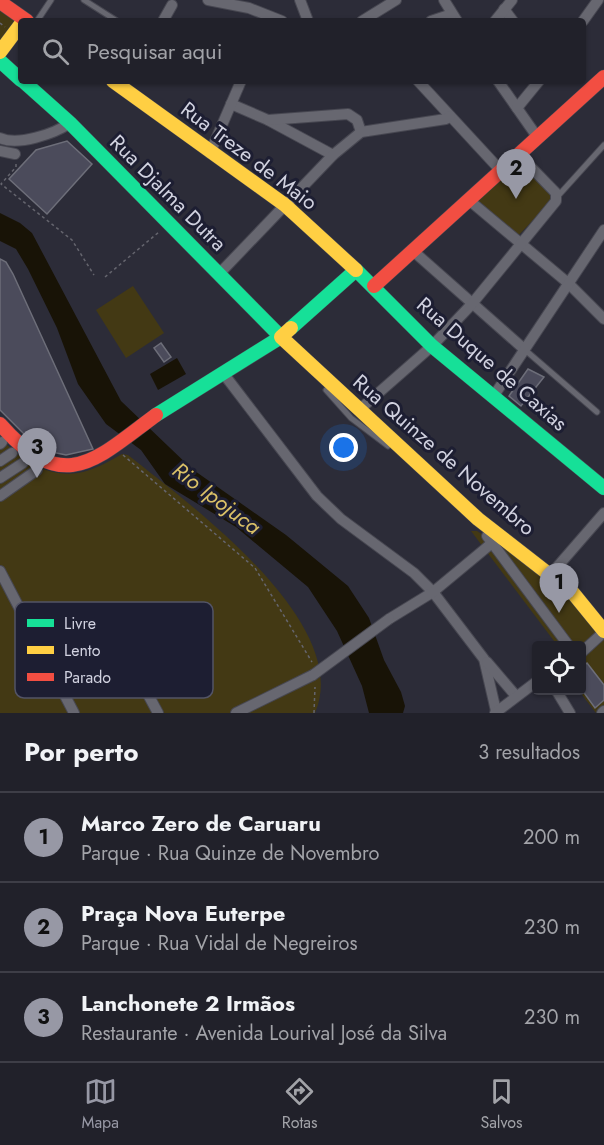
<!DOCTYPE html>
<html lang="pt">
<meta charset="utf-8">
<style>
body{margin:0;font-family:Jost,sans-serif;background:#292932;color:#f1f3f6}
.controls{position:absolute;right:18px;bottom:18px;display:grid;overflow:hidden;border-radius:6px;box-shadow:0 2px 4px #0004}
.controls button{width:54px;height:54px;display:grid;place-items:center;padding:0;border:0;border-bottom:2px solid #3e3e47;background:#21212a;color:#f1f3f6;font:30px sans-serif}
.you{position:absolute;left:344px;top:448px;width:21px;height:21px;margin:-15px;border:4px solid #fff;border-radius:50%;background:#1a73e8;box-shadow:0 0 0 9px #1a73e833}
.badge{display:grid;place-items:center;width:39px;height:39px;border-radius:50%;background:#9798a5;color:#111;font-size:20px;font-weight:700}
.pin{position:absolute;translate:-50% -50px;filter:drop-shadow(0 2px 3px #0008)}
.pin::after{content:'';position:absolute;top:32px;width:21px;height:18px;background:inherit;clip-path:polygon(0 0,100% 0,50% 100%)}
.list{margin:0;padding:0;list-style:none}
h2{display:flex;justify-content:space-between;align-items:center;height:78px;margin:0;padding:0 24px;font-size:26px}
h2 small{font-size:20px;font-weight:400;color:#a2a3a8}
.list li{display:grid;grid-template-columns:39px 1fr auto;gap:18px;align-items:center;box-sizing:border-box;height:90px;padding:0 24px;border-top:2px solid #3e3e47}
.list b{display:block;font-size:22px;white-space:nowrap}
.list p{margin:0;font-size:20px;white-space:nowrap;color:#a2a3a8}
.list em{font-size:20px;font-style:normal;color:#a2a3a8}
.icon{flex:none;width:33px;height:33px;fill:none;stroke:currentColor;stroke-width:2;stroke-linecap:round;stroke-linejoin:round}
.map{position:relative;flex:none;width:604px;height:713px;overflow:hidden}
.search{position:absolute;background:#21212a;box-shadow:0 2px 4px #0004;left:18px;right:18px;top:18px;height:66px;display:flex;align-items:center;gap:15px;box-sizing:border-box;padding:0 21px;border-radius:6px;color:#a2a3a8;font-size:22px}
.sheet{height:348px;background:#21212a}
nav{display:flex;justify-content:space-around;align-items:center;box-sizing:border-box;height:84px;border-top:2px solid #3e3e47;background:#21212a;font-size:16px;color:#a2a3a8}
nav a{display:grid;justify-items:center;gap:3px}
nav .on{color:#9798a5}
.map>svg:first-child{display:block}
.green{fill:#433914}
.water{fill:#181306}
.building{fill:#4b4b5b;stroke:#6d6e79;stroke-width:1.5}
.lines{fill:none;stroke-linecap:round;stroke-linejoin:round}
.lane-casing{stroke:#474751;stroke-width:7}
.street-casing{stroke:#474751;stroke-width:12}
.fast-casing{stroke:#474751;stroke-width:15}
.slow-casing{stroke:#474751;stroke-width:15}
.jam-casing{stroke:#474751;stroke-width:15}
.path{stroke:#65656e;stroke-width:1.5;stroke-dasharray:3 3;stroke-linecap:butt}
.lane{stroke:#676770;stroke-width:5}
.street{stroke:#676770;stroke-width:10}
.fast{stroke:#16e098;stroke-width:14}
.slow{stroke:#ffcf43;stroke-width:14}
.jam{stroke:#f24e42;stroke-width:14}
.street-bridge-casing{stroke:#474751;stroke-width:12;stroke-linecap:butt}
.street-bridge{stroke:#676770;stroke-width:10}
.labels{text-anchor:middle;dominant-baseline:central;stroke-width:6;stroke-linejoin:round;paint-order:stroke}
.street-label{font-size:21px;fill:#d1d2e0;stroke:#1d1e32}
.water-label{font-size:22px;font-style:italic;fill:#dac067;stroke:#1d1e32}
.key{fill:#1d1e32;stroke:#535466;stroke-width:1.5}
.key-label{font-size:16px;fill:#d1d2e0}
</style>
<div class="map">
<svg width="604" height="713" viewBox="0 0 604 713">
<rect width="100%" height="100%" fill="#2c2c38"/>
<g class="green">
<polygon points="0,5 22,21 0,55"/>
<polygon points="519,160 556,196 516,238 474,202"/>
<polygon points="133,286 164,333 126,358 96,310"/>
<path d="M0,436c16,23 49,42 78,37 16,-3 30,-11 44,-19l6,1c60,48 226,168 187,258h-315z"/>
<polygon points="471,531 477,531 547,576 604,636 604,707 596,713 579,691 582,690 582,646 557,645"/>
</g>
<g class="water">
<polygon points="0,213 20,223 32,233 121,401 192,469 286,535 348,586 369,618 384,660 401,692 405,706 403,713 369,713 362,686 337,631 308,587 236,527 165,484 141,450 106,424 78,384 57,328 28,269 16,249 0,241"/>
<polygon points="177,358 186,374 158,390 150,374"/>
</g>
<g class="building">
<polygon points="67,141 92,164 47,214 9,179 36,150"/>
<polygon points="0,259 6,262 13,274 93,449 66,455 47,451 31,441 0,410"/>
<polygon points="161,343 171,357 164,362 154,348"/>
<polygon points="528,369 544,377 521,406 509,396"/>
<polygon points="587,663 604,685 604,700 595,708 582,690 582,667"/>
</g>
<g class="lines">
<g class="lane-casing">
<g id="lane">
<polyline points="84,0 117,21"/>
<polyline points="37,21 51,0"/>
<polyline points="558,196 604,145"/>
<polyline points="524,349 597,412"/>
<polyline points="326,390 351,418 388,446"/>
</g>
</g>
<g class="street-casing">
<g id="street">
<polyline points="208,0 249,8 282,21"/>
<polyline points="300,0 308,21"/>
<polyline points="444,0 457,21"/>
<polyline points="504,9 513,21"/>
<polyline points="163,21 172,5"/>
<polyline points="362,21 396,0"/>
<polyline points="431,21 452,14"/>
<polyline points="495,21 512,0"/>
<polyline points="583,21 598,0"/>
<polyline points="418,81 502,172"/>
<polyline points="498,81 538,138"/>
<polyline points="231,104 268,120 333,155"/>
<polyline points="517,108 539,81"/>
<polyline points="268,120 348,114 357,120 361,132"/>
<path d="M0,138c18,8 54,-4 70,-15"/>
<polyline points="0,151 15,154"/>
<polyline points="210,153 241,81"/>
<polyline points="470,201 568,283 604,319"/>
<polyline points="412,250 524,349"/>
<polyline points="219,274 333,155 361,132 446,119 450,116"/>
<polyline points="223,373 317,496 341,519 414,573 433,592 484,659 496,711"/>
<polyline points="493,397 604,230"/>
<polyline points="359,410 432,346 471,305 556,201 556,193 520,156"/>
<polyline points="0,444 2,442"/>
<polyline points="0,461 12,453"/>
<polyline points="0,478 23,463"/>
<polyline points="0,496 37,470"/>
<polyline points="487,536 569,646"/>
<polyline points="0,571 74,713"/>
<polyline points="551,574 604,513"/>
<polyline points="389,619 433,592 492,543"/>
<circle cx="113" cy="666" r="18"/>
<polyline points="582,652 604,632"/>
<polyline points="487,662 516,696"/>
<polyline points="131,663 158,713"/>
<polyline points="556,690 570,713"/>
<polyline points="236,713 313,675"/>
<polyline points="495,713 536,682"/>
<polyline points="602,713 604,711"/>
</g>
</g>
<g class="fast-casing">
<g id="fast">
<polyline points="0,61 21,80"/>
<polyline points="23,81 70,123 281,337 156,415"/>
<polyline points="291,328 356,270 432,346 604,488"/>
</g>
</g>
<g class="slow-casing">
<g id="slow">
<polyline points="0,52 21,24"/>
<polyline points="113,81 285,205 356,270"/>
<polyline points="291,328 281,337 478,519 573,593 604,631"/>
</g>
</g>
<g class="jam-casing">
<g id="jam">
<polyline points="0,2 27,21"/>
<polyline points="374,286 604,77"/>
<path d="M0,424c64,73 95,36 156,-9"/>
</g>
</g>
<g class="path">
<polyline points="0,23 5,27"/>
<polyline points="16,164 16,167 1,184 72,240 94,275"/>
<polyline points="105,277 159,232"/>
<polyline points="123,455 255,568 312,662"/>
<polyline points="314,713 315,687"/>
</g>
<use href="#lane" class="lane"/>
<use href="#street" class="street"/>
<use href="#fast" class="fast"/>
<use href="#slow" class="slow"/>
<use href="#jam" class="jam"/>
<g class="street-bridge-casing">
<polyline id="street-bridge" points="313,675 389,619"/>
</g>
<use href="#street-bridge" class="street-bridge"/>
</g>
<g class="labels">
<g class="street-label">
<text transform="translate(249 156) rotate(37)">Rua Treze de Maio</text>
<text transform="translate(168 193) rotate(45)">Rua Djalma Dutra</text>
<text transform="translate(492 364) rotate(41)">Rua Duque de Caxias</text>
<text transform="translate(444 455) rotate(41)">Rua Quinze de Novembro</text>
</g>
<g class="water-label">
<text transform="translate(217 498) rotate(37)">Rio Ipojuca</text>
</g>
</g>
<rect x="15" y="602" width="198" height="96" rx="9" class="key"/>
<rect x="27" y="619" width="27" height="8" fill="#16e098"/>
<rect x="27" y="646" width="27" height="8" fill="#ffcf43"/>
<rect x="27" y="673" width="27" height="8" fill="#f24e42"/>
<g class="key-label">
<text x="64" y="629">Livre</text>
<text x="64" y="656">Lento</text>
<text x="64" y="683">Parado</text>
</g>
</svg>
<div class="controls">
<button><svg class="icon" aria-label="locate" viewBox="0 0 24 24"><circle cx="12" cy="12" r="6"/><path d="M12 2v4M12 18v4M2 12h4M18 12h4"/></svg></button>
</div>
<div class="you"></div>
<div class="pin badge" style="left:559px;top:613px">1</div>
<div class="pin badge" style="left:516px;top:199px">2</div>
<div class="pin badge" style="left:37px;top:478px">3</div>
<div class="search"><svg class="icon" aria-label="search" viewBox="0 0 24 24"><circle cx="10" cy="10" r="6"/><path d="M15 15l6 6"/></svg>Pesquisar aqui</div>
</div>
<section class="sheet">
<h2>Por perto<small>3 resultados</small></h2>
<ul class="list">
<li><span class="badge">1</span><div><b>Marco Zero de Caruaru</b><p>Parque · Rua Quinze de Novembro</p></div><em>200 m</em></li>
<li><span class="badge">2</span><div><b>Praça Nova Euterpe</b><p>Parque · Rua Vidal de Negreiros</p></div><em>230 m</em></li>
<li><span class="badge">3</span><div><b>Lanchonete 2 Irmãos</b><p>Restaurante · Avenida Lourival José da Silva</p></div><em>230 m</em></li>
</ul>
</section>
<nav>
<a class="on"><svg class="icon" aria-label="map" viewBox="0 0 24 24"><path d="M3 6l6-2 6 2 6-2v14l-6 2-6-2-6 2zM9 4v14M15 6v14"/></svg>Mapa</a>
<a><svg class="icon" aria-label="directions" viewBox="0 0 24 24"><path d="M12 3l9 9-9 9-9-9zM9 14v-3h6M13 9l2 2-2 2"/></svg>Rotas</a>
<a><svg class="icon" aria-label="saved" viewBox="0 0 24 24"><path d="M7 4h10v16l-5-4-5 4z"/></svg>Salvos</a>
</nav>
